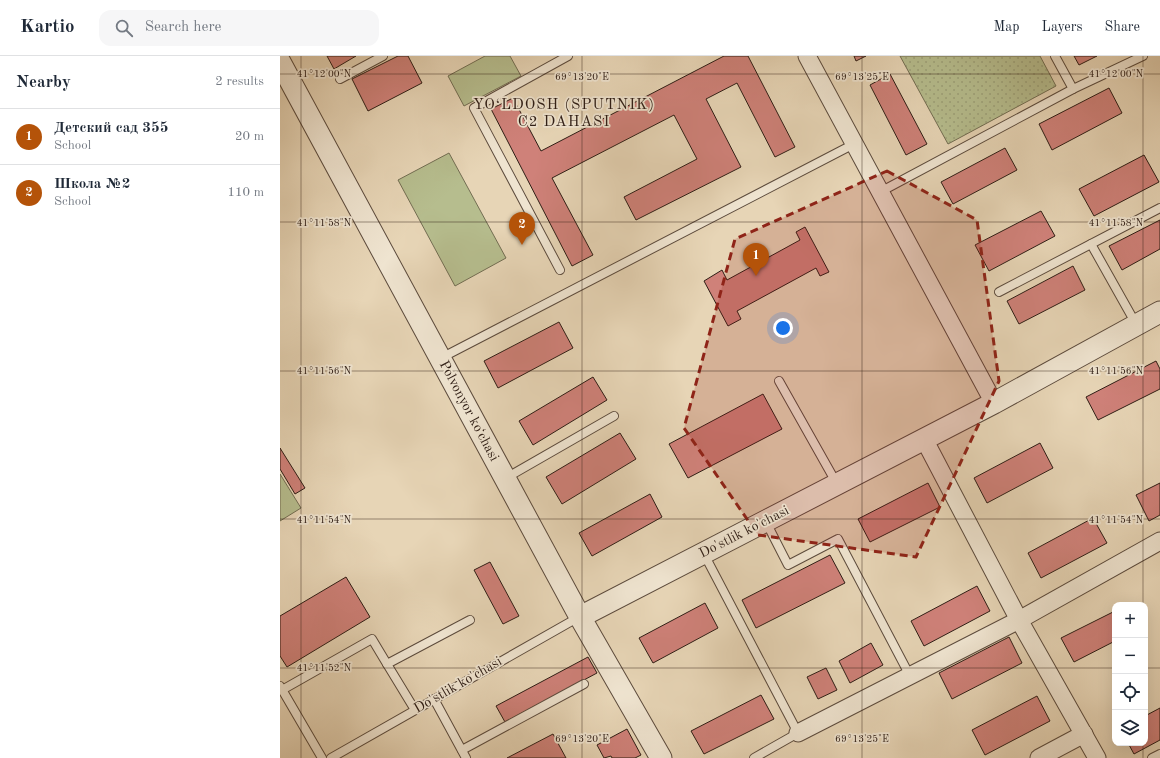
<!DOCTYPE html>
<meta charset="utf-8">
<style>
body{margin:0;font-family:"Old Standard TT",serif;background:#f6f6f7;color:#1f2937}
.controls{position:absolute;right:12px;bottom:12px;display:grid;overflow:hidden;border-radius:8px;box-shadow:0 4px 16px #0002}
.controls button{width:36px;height:36px;display:grid;place-items:center;padding:0;border:0;border-bottom:1px solid #e0e1e3;background:#fff;color:#1f2937;font:20px sans-serif}
.you{position:absolute;left:503px;top:272px;width:14px;height:14px;margin:-10px;border:3px solid #fff;border-radius:50%;background:#1a73e8;box-shadow:0 0 0 6px #1a73e833}
.badge{display:grid;place-items:center;width:26px;height:26px;border-radius:50%;background:#b45309;color:#fff;font-size:13px;font-weight:700}
.pin{position:absolute;translate:-50% -33px;filter:drop-shadow(0 1px 2px #0008)}
.pin::after{content:'';position:absolute;top:21px;width:14px;height:12px;background:inherit;clip-path:polygon(0 0,100% 0,50% 100%)}
.list{margin:0;padding:0;list-style:none}
h2{display:flex;justify-content:space-between;align-items:center;height:52px;margin:0;padding:0 16px;font-size:17px}
h2 small{font-size:13px;font-weight:400;color:#747a83}
.list li{display:grid;grid-template-columns:26px 1fr auto;gap:12px;align-items:center;box-sizing:border-box;height:56px;padding:0 16px;border-top:1px solid #e0e1e3}
.list b{display:block;font-size:15px;white-space:nowrap}
.list p{margin:0;font-size:13px;white-space:nowrap;color:#747a83}
.list em{font-size:13px;font-style:normal;color:#747a83}
.icon{flex:none;width:22px;height:22px;fill:none;stroke:currentColor;stroke-width:2;stroke-linecap:round;stroke-linejoin:round}
.map{position:relative;flex:none;width:880px;height:702px;overflow:hidden}
header{display:flex;align-items:center;gap:24px;box-sizing:border-box;height:56px;padding:0 20px;background:#fff;border-bottom:1px solid #e0e1e3}
header strong{font-size:19px}
nav{display:flex;gap:22px;margin-inline-start:auto;font-size:14px}
.search{width:280px;height:36px;background:#f6f6f7;display:flex;align-items:center;gap:10px;box-sizing:border-box;padding:0 14px;border-radius:12px;color:#747a83;font-size:15px}
main{display:flex}
aside{flex:1;background:#fff}
.map>svg:first-child{display:block}
.grass{fill:url(#grass-dots);stroke:#726d52}
.pitch{fill:#b6bd8e;stroke:#726d52}
.building{fill:#cf8179;stroke:#2e1d15}
.lines{fill:none;stroke-linecap:round;stroke-linejoin:round}
.service-casing{stroke:#5c4b3d;stroke-width:10}
.minor-casing{stroke:#5c4b3d;stroke-width:19}
.tertiary-casing{stroke:#5c4b3d;stroke-width:23}
.service{stroke:#efe4d0;stroke-width:8}
.minor{stroke:#efe4d0;stroke-width:17}
.tertiary{stroke:#efe4d0;stroke-width:21}
.marked{fill:#8f2418;fill-opacity:0.2;stroke:#8f2418;stroke-width:3;stroke-dasharray:8 5;stroke-linejoin:round}
.ticks{fill:none;stroke:#2e1d15;stroke-width:1;stroke-opacity:0.45}
.labels{text-anchor:middle;dominant-baseline:central;stroke-width:3.5;stroke-linejoin:round;paint-order:stroke}
.street-label{font-size:14px;fill:#2e1d15;stroke:#efe4d0}
.neighbourhood-label{font-size:15px;letter-spacing:1px;fill:#2e1d15;stroke:#efe4d0}
.ticks-label{font-size:10px;text-anchor:middle;fill:#2e1d15;stroke:#efe4d0;stroke-width:3.5;stroke-linejoin:round;paint-order:stroke}
</style>
<header>
<strong>Kartio</strong>
<div class="search"><svg class="icon" aria-label="search" viewBox="0 0 24 24"><circle cx="10" cy="10" r="6"/><path d="M15 15l6 6"/></svg>Search here</div>
<nav><a>Map</a><a>Layers</a><a>Share</a></nav>
</header>
<main>
<aside>
<h2>Nearby<small>2 results</small></h2>
<ul class="list">
<li><span class="badge">1</span><div><b>Детский сад 355</b><p>School</p></div><em>20 m</em></li>
<li><span class="badge">2</span><div><b>Школа №2</b><p>School</p></div><em>110 m</em></li>
</ul>
</aside>
<div class="map">
<svg width="880" height="702" viewBox="0 0 880 702">
<defs>
<pattern id="grass-dots" width="8" height="8" patternUnits="userSpaceOnUse"><rect width="8" height="8" fill="#b6bd8e"/><path d="M2 2h.1M6 6h.1" fill="none" stroke="#9da27a" stroke-width="1.8" stroke-linecap="round"/></pattern>
</defs>
<rect width="100%" height="100%" fill="#e7d5b6"/>
<filter id="stains"><feTurbulence type="fractalNoise" baseFrequency=".005" numOctaves="4"/><feColorMatrix values="0 0 0 0 .2 0 0 0 0 .09 0 0 0 0 .02 0 0 0 .5 -.17"/></filter>
<radialGradient id="worn" r=".72"><stop offset=".6" stop-color="#630" stop-opacity="0"/><stop offset="1" stop-color="#630" stop-opacity=".3"/></radialGradient>
<polygon class="grass" points="620,0 760,0 776,30 668,88"/>
<g class="pitch">
<polygon points="205,0 230,0 241,20 184,50 168,20"/>
<polygon points="169,97 226,202 175,230 118,124"/>
<polygon points="0,418 21,452 0,465"/>
</g>
<g class="building">
<polygon points="47,0 76,0 54,13"/>
<polygon points="118,0 128,0 142,27 88,55 72,23"/>
<polygon points="444,0 468,0 515,91 495,101 457,27 426,43 461,111 356,164 344,141 417,103 394,59 272,122 313,199 292,210 211,53 233,42 261,95"/>
<polygon points="574,0 586,0 576,5"/>
<polygon points="794,0 817,0 799,9"/>
<polygon points="610,18 647,88 626,99 590,29"/>
<polygon points="829,32 842,57 772,94 759,68"/>
<polygon points="725,92 737,114 673,148 661,126"/>
<polygon points="864,99 879,126 814,160 799,133"/>
<polygon points="761,155 775,180 709,215 695,189"/>
<polygon points="880,164 880,193 842,214 829,190"/>
<polygon points="525,171 549,216 540,220 536,212 457,255 461,263 448,270 424,225 442,214 447,224 520,184 516,176"/>
<polygon points="793,210 805,234 739,268 727,245"/>
<polygon points="279,266 293,292 218,332 204,305"/>
<polygon points="876,305 880,313 880,333 818,364 806,341"/>
<polygon points="313,321 327,344 253,389 239,365"/>
<polygon points="483,338 502,373 408,422 389,388"/>
<polygon points="340,377 356,403 282,448 266,421"/>
<polygon points="760,387 773,412 707,447 694,422"/>
<polygon points="0,392 25,432 15,438 0,413"/>
<polygon points="648,427 660,451 590,486 578,463"/>
<polygon points="880,427 880,459 869,465 856,439"/>
<polygon points="370,438 382,461 312,500 299,477"/>
<polygon points="813,462 827,487 761,522 748,497"/>
<polygon points="550,499 565,527 476,572 462,544"/>
<polygon points="210,506 239,560 223,568 194,514"/>
<polygon points="66,521 90,561 7,611 0,600 0,560"/>
<polygon points="697,530 710,555 644,590 631,565"/>
<polygon points="425,547 438,572 373,607 359,582"/>
<polygon points="835,555 835,585 794,606 781,582"/>
<polygon points="729,581 742,607 672,643 659,617"/>
<polygon points="591,587 603,609 570,627 559,605"/>
<polygon points="308,601 317,617 225,666 216,650"/>
<polygon points="546,612 557,634 538,643 527,621"/>
<polygon points="481,639 494,663 424,698 411,675"/>
<polygon points="757,640 770,665 705,699 692,674"/>
<polygon points="880,652 880,684 854,698 848,687 865,687 865,660"/>
<polygon points="347,673 361,699 355,702 332,702 331,700 324,702 317,689"/>
<polygon points="273,678 286,702 227,702"/>
</g>
<g class="lines">
<g class="service-casing">
<g id="service">
<polyline points="775,0 793,33"/>
<polyline points="60,23 103,0"/>
<polyline points="600,136 793,33 863,0"/>
<polyline points="811,188 856,268"/>
<polyline points="280,214 194,52 288,0"/>
<polyline points="719,236 880,152"/>
<polyline points="161,302 574,88"/>
<polyline points="499,325 557,428"/>
<polyline points="226,422 334,360"/>
<polyline points="486,466 508,509 558,483 630,620"/>
<polyline points="424,498 518,677 474,702"/>
<polyline points="0,630 42,702"/>
<polyline points="2,634 92,583 107,608"/>
<polyline points="154,643 186,702"/>
<polyline points="135,654 107,608 190,564"/>
<polyline points="182,694 304,628"/>
<polyline points="51,702 299,561"/>
<polyline points="872,702 880,698"/>
</g>
</g>
<g class="minor-casing">
<g id="minor">
<polyline points="527,0 714,347"/>
<polyline points="644,383 739,564 817,702"/>
<polyline points="518,677 739,564 880,485"/>
<polyline points="759,702 804,678"/>
</g>
</g>
<g class="tertiary-casing">
<g id="tertiary">
<polyline points="0,6 300,561 381,702"/>
<polyline points="300,561 714,347 880,256"/>
</g>
</g>
<use href="#service" class="service"/>
<use href="#minor" class="minor"/>
<use href="#tertiary" class="tertiary"/>
</g>
<path class="marked" d="M607,115l90,49 22,161 -83,176 -158,-22 -74,-107 51,-189z"/>
<path class="ticks" d="M21,0v702M302,0v702M582,0v702M863,0v549M0,18h880M0,166h880M0,315h880M0,463h880M0,612h835M865,612h15M863,687v15"/>
<g class="labels">
<g class="street-label">
<text transform="translate(189 355) rotate(62)">Polvonyor koʻchasi</text>
<text transform="translate(464 476) rotate(-27)">Do'stlik ko'chasi</text>
<text transform="translate(178 629) rotate(-30)">Do'stlik ko'chasi</text>
</g>
<g class="neighbourhood-label">
<text x="284" y="49">YO‘LDOSH (SPUTNIK)<tspan x="284" dy="17">C2 DAHASI</tspan></text>
</g>
</g>
<g class="ticks-label">
<text x="44" y="21">41°12'00"N</text>
<text x="836" y="21">41°12'00"N</text>
<text x="302" y="24">69°13'20"E</text>
<text x="582" y="24">69°13'25"E</text>
<text x="44" y="170">41°11'58"N</text>
<text x="836" y="170">41°11'58"N</text>
<text x="44" y="318">41°11'56"N</text>
<text x="836" y="318">41°11'56"N</text>
<text x="44" y="467">41°11'54"N</text>
<text x="836" y="467">41°11'54"N</text>
<text x="44" y="615">41°11'52"N</text>
<text x="302" y="686">69°13'20"E</text>
<text x="582" y="686">69°13'25"E</text>
</g>
<rect width="100%" height="100%" filter="url(#stains)"/>
<rect width="100%" height="100%" fill="url(#worn)"/>
</svg>
<div class="controls">
<button>+</button>
<button>−</button>
<button><svg class="icon" aria-label="locate" viewBox="0 0 24 24"><circle cx="12" cy="12" r="6"/><path d="M12 2v4M12 18v4M2 12h4M18 12h4"/></svg></button>
<button><svg class="icon" aria-label="layers" viewBox="0 0 24 24"><path d="M12 4l9 5-9 5-9-5zM3 14l9 5 9-5"/></svg></button>
</div>
<div class="you"></div>
<div class="pin badge" style="left:476px;top:220px">1</div>
<div class="pin badge" style="left:242px;top:189px">2</div>
</div>
</main>
